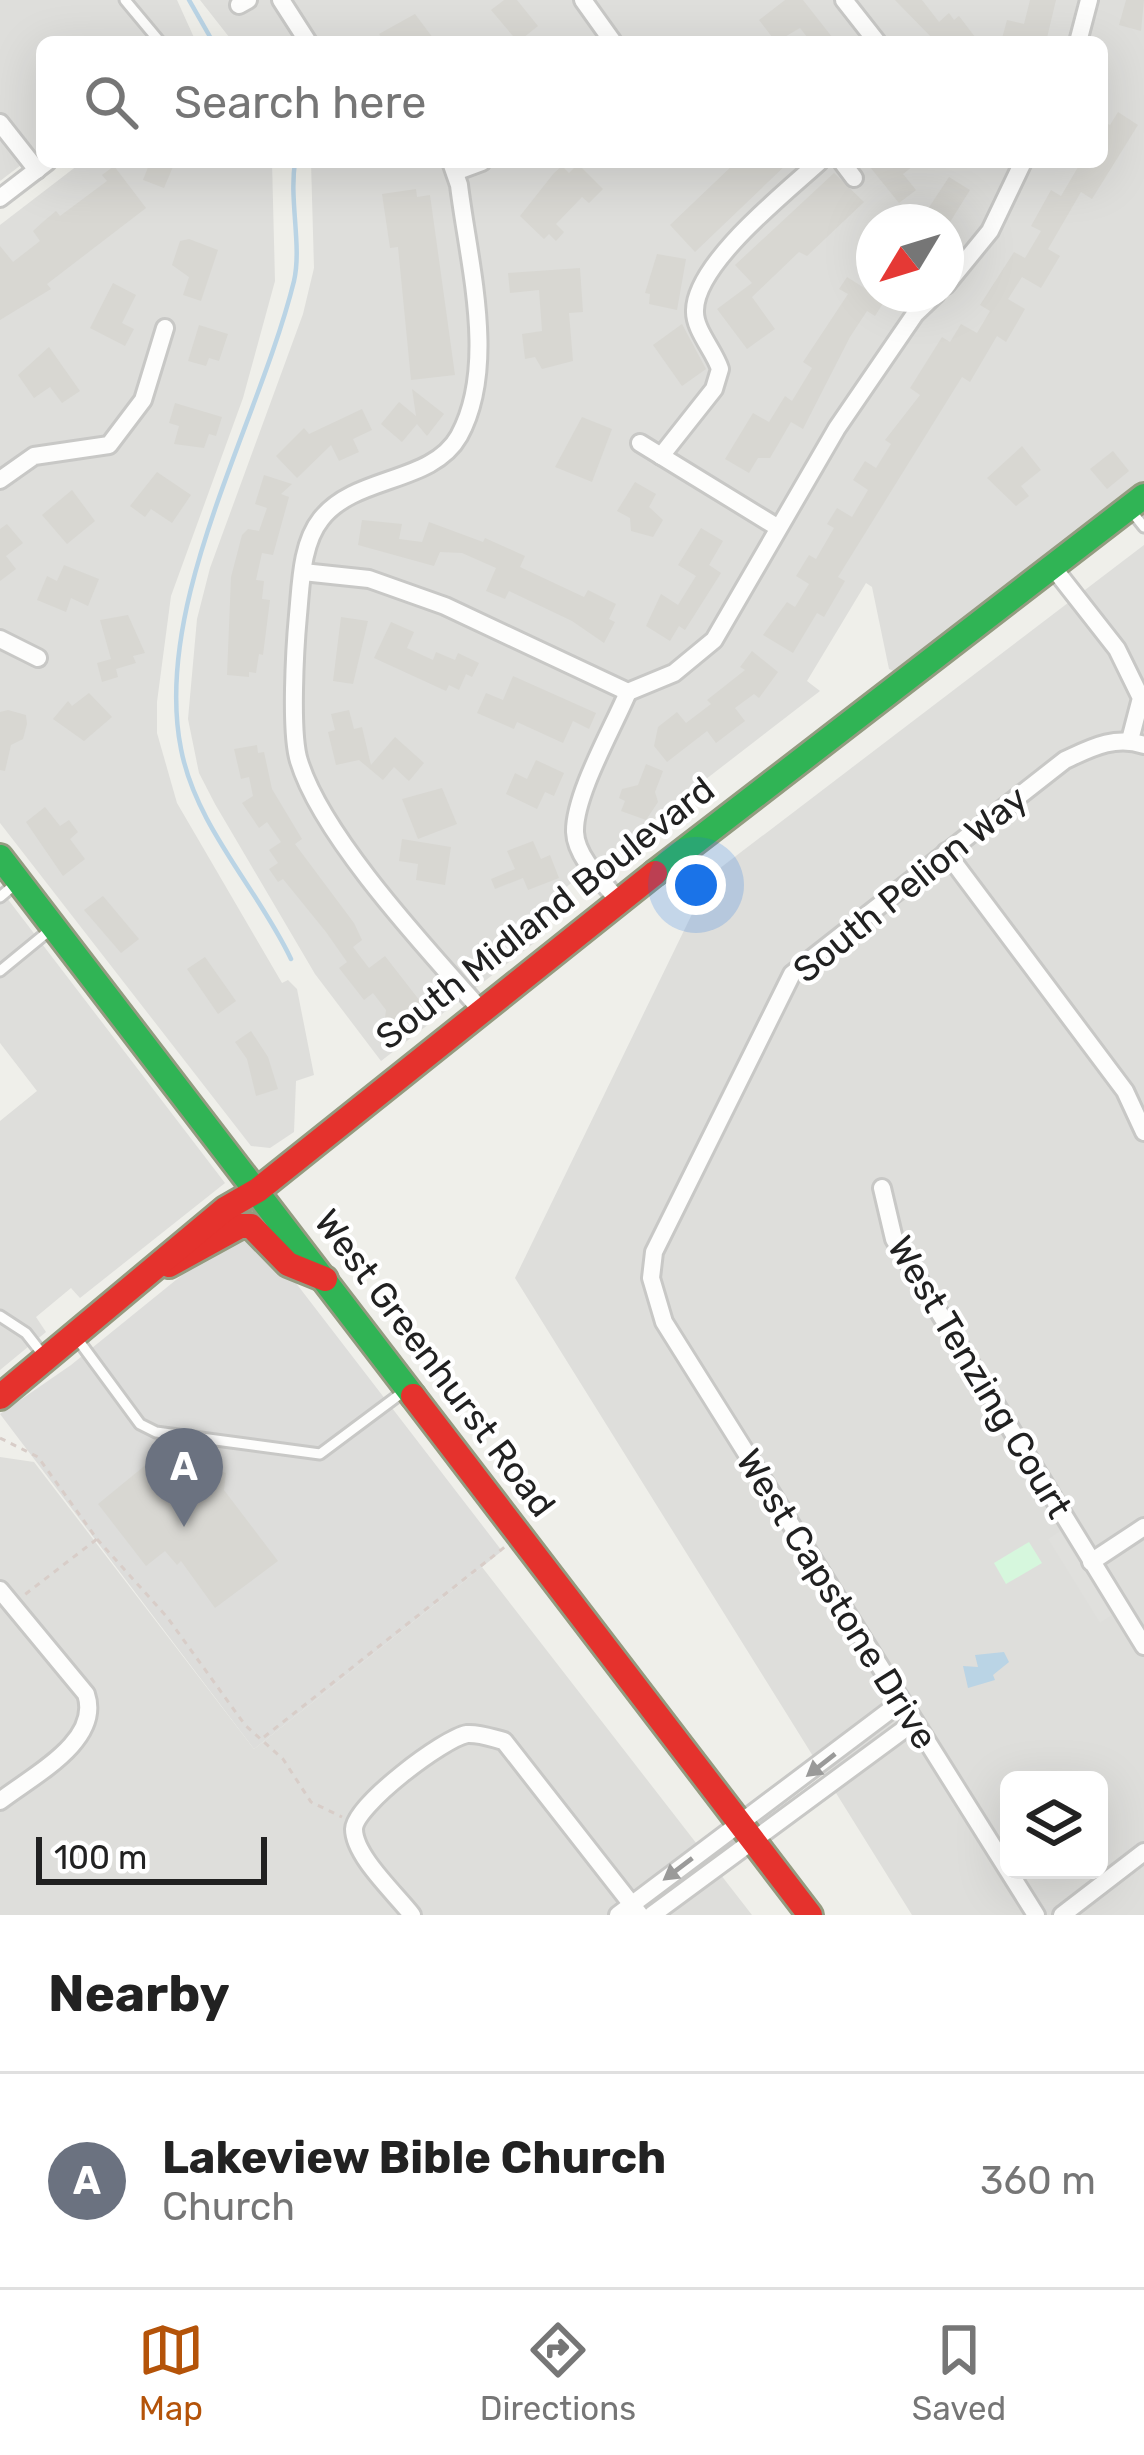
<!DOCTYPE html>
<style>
body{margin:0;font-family:Rubik,sans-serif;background:#f2f2f2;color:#222}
.controls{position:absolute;right:36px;bottom:36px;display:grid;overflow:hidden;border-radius:18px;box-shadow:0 12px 48px #0002}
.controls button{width:108px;height:108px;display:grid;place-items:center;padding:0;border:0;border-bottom:3px solid #e0e0e0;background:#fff;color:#222;font:60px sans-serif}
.compass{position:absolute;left:856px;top:204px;width:108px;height:108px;border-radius:50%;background:#fff;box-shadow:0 12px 48px #0002;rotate:232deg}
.scale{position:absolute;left:36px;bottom:30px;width:231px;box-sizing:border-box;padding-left:12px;border:6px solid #212121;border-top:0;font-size:33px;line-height:42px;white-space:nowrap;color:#212121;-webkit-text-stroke:9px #fff;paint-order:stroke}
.you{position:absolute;left:696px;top:885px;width:42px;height:42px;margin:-30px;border:9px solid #fff;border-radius:50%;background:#1a73e8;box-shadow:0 0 0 18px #1a73e833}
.badge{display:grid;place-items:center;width:78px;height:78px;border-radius:50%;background:#b45309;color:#fff;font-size:39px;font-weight:700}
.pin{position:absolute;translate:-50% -99px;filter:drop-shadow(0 3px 6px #0008)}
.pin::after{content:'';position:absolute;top:63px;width:42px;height:36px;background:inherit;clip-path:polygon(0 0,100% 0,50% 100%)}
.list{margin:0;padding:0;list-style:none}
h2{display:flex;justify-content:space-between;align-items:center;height:156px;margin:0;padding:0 48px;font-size:51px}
h2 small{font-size:39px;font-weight:400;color:#767676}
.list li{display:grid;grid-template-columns:78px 1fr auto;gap:36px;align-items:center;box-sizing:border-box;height:216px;padding:0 48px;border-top:3px solid #e0e0e0}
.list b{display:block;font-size:45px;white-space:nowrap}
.list p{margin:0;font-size:39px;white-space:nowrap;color:#767676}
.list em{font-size:39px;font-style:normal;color:#767676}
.icon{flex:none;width:66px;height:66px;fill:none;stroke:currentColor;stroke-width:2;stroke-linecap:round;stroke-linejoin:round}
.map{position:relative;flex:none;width:1144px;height:1915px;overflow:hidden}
.search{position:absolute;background:#fff;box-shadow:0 12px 48px #0002;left:36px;right:36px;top:36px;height:132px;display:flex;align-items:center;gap:30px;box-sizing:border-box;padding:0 42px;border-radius:18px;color:#767676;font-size:45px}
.sheet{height:372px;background:#fff}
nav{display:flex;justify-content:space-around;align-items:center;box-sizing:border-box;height:168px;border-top:3px solid #e0e0e0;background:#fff;font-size:33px;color:#767676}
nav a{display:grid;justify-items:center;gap:6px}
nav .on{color:#b45309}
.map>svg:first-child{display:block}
.residential{fill:#dededb;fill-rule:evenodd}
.religious{fill:#dddddb}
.park{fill:#d6f7dd}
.parking{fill:#e0e0dd}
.water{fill:#bad4e5}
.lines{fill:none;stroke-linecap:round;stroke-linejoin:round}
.stream{stroke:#bad4e5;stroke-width:4.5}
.building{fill:#d8d7d2}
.lane-casing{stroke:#c8c8c6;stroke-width:15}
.street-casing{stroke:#c8c8c6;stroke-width:22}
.fast-casing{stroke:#949b80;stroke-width:30}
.jam-casing{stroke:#949b80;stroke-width:30}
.path{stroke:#d8cdc8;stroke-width:3;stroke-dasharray:6 6;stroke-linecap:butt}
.lane{stroke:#fdfdfc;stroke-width:9}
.street{stroke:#fdfdfc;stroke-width:16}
.fast{stroke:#30b455;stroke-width:24}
.jam{stroke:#e5322d;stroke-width:24}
.oneway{fill:#9a9a99}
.labels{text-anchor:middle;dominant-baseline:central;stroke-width:9;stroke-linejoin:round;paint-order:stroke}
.street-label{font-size:36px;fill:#212121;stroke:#fff}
</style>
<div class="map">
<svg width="1144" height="1915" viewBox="0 0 1144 1915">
<rect width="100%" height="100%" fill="#efefea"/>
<g class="residential">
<polygon points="0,0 177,0 196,42 42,42 42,149 0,181"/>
<path d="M200,0h944v481l-248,191 -7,-3 -17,-82 -6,-4 -59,98 13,10 -299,231 13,21 -153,118 -66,-87 -100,-170 -16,-31 -11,-54 9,-100 13,-51 93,-254 11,-46 -3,-106h791v-120h-869zM874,222h72v72h-72z"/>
<polygon points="82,162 272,162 275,281 243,398 171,596 157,702 157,733 177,803 282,983 288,980 297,989 314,1075 296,1081 294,1132 270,1148 251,1146 0,823 0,225"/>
<path d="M1144,545v1370h-232l-397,-637 196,-403zM1009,1780h90v90h-90z"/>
<polygon points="0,889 225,1183 80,1298 71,1288 36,1317 46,1332 0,1370 0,1121 37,1091 0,1043"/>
<polygon points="0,1457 34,1462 254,1749 482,1567 752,1915 0,1915"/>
</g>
<polygon class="religious" points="259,1235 502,1551 254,1749 0,1414 71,1365 229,1237"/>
<polygon class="park" points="1029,1542 1042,1563 1006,1584 994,1563"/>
<polygon class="parking" points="1060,1531 1112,1615 1100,1623 1048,1539"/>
<polygon class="water" points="1004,1652 1009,1662 993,1675 995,1680 968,1688 963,1666 978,1667 975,1655"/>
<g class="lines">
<g class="stream">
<polyline points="189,0 213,42"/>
<path d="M291,959c-33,-70 -95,-132 -110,-210 -29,-146 78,-326 113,-468 8,-35 -5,-80 1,-119"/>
</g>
</g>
<g class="building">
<polygon points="504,0 517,0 538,26 518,42 491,10"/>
<polygon points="785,0 803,0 836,42 811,42 800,28 776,42 759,20"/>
<polygon points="895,0 922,0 939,22 949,13 954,20 959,16 975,37 968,42 936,42"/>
<polygon points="1030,0 1056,0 1046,42 1001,42 1007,20 1024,24"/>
<polygon points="1126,0 1144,0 1141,31 1119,25"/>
<polygon points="415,14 436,42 385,42 379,34"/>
<polygon points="1118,112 1138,125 1092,199 1081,192 1048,249 1060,256 1041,288 1022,277 1008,299 1025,309 1006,342 997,336 970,382 962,377 838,577 845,581 824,617 817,613 793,653 763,635 787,602 795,607 809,584 796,576 809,555 816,559 834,528 827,524 837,508 852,517 868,490 853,480 865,461 876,468 891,444 885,440 920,395 910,388 942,337 950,342 961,324 977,333 990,311 980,305 1014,252 1025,258 1041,231 1031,226 1051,190 1061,196 1081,162 1102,162 1102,121 1110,125"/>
<polygon points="150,162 175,162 164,188 143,180"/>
<polygon points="736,162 789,162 695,252 670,225"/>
<polygon points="866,162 918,162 903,174 916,190 899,203"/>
<polygon points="578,164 603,189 589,203 582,197 556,224 564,232 556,241 549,234 544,239 520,216 554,173 562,166 569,173"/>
<polygon points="114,166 146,208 47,284 51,289 0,320 0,246 13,262 40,241 33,231 44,221 56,211 60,216 107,181 102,175"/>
<polygon points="834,173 864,202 807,256 799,252 752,297 775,329 747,349 717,309 752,283 735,265"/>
<polygon points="949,177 970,190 950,222 934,222 924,215"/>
<polygon points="416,189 417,197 430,195 455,375 411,380 398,247 390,248 382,194"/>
<polygon points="189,239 218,250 201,301 183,295 189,277 172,265 180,241"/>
<polygon points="657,254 686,259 677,310 649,304 650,294 645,293"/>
<polygon points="580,268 583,312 569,313 573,361 542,369 535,357 525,359 522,334 542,331 539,290 510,293 508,273"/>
<polygon points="874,276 874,294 889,294 875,316 867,311 850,337 803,429 791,422 770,458 758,458 749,473 725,459 753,413 769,422 785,396 792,401 812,368 803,362 848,294 839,289 847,277 866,289"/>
<polygon points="113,283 136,295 122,323 134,329 125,346 90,328"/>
<polygon points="682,324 706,369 682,386 653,345"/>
<polygon points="199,325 228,334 219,361 209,358 206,366 188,361"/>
<polygon points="49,347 80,391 62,403 50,387 34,398 18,375"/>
<polygon points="412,389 444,414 427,436 417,424 402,442 381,424 399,402 416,416"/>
<polygon points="175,403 222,417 216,436 209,434 204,448 174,444 179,426 169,423"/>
<polygon points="362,409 372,430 353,439 359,452 339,461 331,445 297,478 276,456 304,428 309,434"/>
<polygon points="582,417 612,429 592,482 555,467"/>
<polygon points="1022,446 1041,470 1021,486 1029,496 1016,506 987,478"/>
<polygon points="1113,451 1129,471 1107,489 1090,469"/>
<polygon points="157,472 191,495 172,523 151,509 145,517 130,506"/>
<polygon points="264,475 292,484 281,494 289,497 273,555 262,553 256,580 264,581 262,599 270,600 263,655 259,654 256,673 249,672 249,677 227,675 231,577 242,535 248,529 259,531 267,508 255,504"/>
<polygon points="635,482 656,494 649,507 663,520 653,537 631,531 630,518 617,511"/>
<polygon points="72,490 95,521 67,544 42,515"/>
<polygon points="362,520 402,524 399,539 422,542 429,522 483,542 485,538 525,556 520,567 584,597 588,590 616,604 609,619 615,622 604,643 572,621 509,591 505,599 486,591 496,568 462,553 440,552 434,566 358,545"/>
<polygon points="7,524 23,543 6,556 16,569 0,581 0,529"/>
<polygon points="701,528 723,541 709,565 721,573 685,630 679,626 670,641 646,626 661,594 678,605 696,576 678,565"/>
<polygon points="64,565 99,579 88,606 71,598 66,612 37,600 47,576 57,581"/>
<polygon points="128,615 145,653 133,656 136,663 116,669 118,677 102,682 97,663 111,659 100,620"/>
<polygon points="341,617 368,621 353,684 333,681"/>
<polygon points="391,622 414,632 407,648 433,660 436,652 455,660 458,653 479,663 472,677 466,674 459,690 449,685 446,691 374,658"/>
<polygon points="752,651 778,672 759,698 754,694 735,708 745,721 716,743 707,731 667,762 654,746 658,727 677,712 686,723 711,704 707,700 745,670 740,667"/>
<polygon points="513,676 596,713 589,729 573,721 563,743 517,722 514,729 477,713 486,693 503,700"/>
<polygon points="89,693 112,717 84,741 53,719 68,701 72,706"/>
<polygon points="8,710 26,715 27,724 23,739 11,745 5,771 0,770 0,712"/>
<polygon points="349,710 354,729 362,727 371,765 395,737 424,763 409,781 394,767 383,780 359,760 336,765 328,732 335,730 331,714"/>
<polygon points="257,745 258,753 264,752 272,789 302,839 295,844 354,923 362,940 353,947 369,968 385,956 427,1010 416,1018 405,1017 383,1034 386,1010 373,993 364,1000 339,968 347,962 326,932 283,879 278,882 269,869 278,863 269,850 281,842 267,822 259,828 242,803 253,796 249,777 241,779 234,749"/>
<polygon points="536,760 564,773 554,796 545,792 537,809 506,794 515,773 527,779"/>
<polygon points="646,764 663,771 655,792 658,802 646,820 621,811 625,801 619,798 622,789 638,785"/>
<polygon points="442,788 457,824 418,839 402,799"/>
<polygon points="45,807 60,826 69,820 78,832 70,839 85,859 63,876 26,822"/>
<polygon points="402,839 451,847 445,885 416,880 418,864 399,861"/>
<polygon points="533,841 541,859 550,855 559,878 528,890 523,878 495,889 491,879 515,869 507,851"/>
<polygon points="103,896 139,939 121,953 84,910"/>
<polygon points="205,957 236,1001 218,1014 187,969"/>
<polygon points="251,1031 268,1057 278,1089 256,1096 247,1059 235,1042"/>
<polygon points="180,1459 226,1473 224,1490 278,1561 215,1608 181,1561 177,1565 165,1551 146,1566 98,1504 148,1463 178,1469"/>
</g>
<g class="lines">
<g class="lane-casing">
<g id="lane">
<polyline points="125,0 160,42"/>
<polyline points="1132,512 1144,527"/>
<polyline points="0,897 19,881"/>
<polyline points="0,971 50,930"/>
<polyline points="0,1316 26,1333 44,1356"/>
<polyline points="76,1337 140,1424 156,1432 320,1454 407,1389"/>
</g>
</g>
<g class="street-casing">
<g id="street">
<polyline points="281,0 308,42"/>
<polyline points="583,0 613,42"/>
<polyline points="844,0 877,42"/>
<polyline points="239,5 248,0"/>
<polyline points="1078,42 1089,0"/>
<polyline points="0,123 37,170"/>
<path d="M451,162l8,23c9,76 39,180 0,251 -27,48 -104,39 -138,83 -20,25 -20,66 -23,96 -3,32 -8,118 1,146 23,76 129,189 182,249"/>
<polyline points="842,162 854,178"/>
<polyline points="455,172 482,162"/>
<polyline points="0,198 47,162"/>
<polyline points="946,285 990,231 1023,162"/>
<polyline points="640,443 777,527"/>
<path d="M661,456l53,-67 6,-20c-6,-19 -26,-39 -25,-59 1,-47 90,-117 124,-148"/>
<polyline points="0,480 34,456 109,445 143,400 165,328"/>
<polyline points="1052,566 1117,649 1141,698 1130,740"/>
<polyline points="303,572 369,579 445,606 628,692 674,673 714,640 837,428 915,314 936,294"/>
<polyline points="0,639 38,658"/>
<polyline points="946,852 1125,1091 1144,1132"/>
<path d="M620,902c-16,-19 -44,-44 -45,-70 -1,-37 38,-104 53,-140"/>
<polyline points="882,1188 894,1239 1144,1646"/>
<polyline points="1091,1562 1144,1527"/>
<path d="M0,1590l86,104c16,47 -54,82 -86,107"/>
<path d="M412,1915c-16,-21 -58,-59 -58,-86 1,-24 90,-91 113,-95 12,-1 25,4 37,7l136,174"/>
<polyline points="618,1915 901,1702"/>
<polyline points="652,1915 914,1722"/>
<path d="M1036,1915l-372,-593 -13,-44 3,-26 138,-278 273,-214c26,-12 50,-25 79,-15"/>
<polyline points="1062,1915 1144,1852"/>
</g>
</g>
<g class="fast-casing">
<g id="fast">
<polyline points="0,857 413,1396"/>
<polyline points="655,873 1144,496"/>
</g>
</g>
<g class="jam-casing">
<g id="jam">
<polyline points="169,1265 240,1226 251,1226 288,1264 325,1279"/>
<polyline points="413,1396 810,1915"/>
<polyline points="0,1397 225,1209 258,1190 655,873"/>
</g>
</g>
<g class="path">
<polyline points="0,1438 38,1457 97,1539 23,1596"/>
<polyline points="97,1539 167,1617 245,1725 283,1759 311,1802 342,1817"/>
<polyline points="264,1737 506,1546"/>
</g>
<use href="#lane" class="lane"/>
<use href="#street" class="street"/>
<use href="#fast" class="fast"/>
<use href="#jam" class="jam"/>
</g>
<defs><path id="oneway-solid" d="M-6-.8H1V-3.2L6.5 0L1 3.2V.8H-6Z" transform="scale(3)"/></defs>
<g class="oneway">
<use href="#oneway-solid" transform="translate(821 1765) rotate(142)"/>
<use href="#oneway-solid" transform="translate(678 1869) rotate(143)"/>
</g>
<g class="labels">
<g class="street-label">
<text transform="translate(910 884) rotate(-39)">South Pelion Way</text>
<text transform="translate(545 913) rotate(-38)">South Midland Boulevard</text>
<text transform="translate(435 1363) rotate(53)">West Greenhurst Road</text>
<text transform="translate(980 1377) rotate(59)">West Tenzing Court</text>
<text transform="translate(837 1599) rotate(58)">West Capstone Drive</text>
</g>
</g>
</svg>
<div class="controls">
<button><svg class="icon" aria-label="layers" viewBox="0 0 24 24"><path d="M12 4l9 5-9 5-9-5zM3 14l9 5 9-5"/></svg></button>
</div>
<svg class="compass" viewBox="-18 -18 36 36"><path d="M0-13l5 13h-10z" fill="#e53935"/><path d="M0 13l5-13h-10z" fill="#767676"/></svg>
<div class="scale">100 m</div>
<div class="you"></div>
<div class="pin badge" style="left:184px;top:1527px;background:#6b7280">A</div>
<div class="search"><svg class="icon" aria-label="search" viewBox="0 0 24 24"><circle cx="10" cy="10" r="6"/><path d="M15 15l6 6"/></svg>Search here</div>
</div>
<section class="sheet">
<h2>Nearby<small></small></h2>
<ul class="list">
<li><span class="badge" style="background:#6b7280">A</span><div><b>Lakeview Bible Church</b><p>Church</p></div><em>360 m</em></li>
</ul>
</section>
<nav>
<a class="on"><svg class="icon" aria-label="map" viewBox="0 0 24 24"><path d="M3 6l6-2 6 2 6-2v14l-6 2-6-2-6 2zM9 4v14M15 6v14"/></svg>Map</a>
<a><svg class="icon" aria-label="directions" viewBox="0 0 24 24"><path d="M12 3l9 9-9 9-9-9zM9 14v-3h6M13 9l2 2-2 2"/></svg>Directions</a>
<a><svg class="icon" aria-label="saved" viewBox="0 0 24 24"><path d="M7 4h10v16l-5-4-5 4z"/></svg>Saved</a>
</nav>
